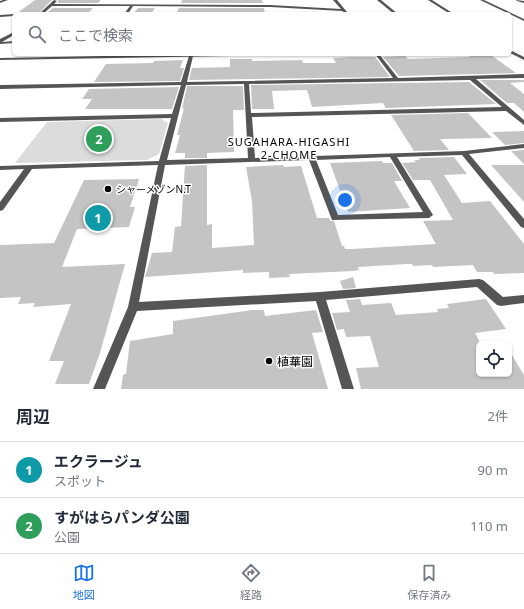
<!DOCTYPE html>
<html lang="ja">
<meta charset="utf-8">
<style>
body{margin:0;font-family:"Noto Sans","Noto Sans JP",sans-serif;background:#f2f2f3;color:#1f2937}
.controls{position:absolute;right:12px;bottom:12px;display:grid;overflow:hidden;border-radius:6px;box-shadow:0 1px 3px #0004}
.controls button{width:36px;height:36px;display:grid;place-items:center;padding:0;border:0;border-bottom:1px solid #e0e1e3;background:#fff;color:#1f2937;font:20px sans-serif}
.you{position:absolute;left:345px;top:200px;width:14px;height:14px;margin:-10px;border:3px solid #fff;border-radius:50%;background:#1a73e8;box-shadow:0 0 0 6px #1a73e833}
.badge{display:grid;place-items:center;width:26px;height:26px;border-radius:50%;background:#1a73e8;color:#fff;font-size:13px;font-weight:700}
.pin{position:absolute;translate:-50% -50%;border:2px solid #fff;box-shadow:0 1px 4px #0006}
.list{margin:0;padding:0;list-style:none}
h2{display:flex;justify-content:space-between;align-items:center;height:52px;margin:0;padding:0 16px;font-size:17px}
h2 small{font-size:13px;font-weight:400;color:#747a83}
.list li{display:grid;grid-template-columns:26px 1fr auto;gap:12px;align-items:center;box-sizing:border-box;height:56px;padding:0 16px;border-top:1px solid #e0e1e3}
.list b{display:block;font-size:15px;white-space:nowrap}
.list p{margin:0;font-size:13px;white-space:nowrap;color:#747a83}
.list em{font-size:13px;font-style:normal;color:#747a83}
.icon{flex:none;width:22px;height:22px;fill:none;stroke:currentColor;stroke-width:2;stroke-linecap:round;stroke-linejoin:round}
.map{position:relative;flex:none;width:524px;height:389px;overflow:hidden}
.search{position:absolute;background:#fff;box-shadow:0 1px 3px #0004;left:12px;right:12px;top:12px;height:44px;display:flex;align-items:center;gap:10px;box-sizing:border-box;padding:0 14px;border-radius:6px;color:#747a83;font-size:15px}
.sheet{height:164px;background:#fff}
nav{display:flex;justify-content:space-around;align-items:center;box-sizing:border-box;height:56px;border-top:1px solid #e0e1e3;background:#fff;font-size:11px;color:#747a83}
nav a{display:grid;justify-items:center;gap:2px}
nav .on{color:#1a73e8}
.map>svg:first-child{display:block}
.green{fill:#dcdcdc}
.building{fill:#c4c4c4}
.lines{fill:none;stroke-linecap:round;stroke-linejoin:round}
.minor{fill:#555;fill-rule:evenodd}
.tertiary{fill:#555;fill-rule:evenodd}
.poi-dot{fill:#000;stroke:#fff;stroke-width:1.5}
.labels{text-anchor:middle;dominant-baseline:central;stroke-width:3;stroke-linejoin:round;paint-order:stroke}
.poi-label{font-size:10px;fill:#000;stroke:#fff;text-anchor:start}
.neighbourhood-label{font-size:11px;letter-spacing:1px;fill:#000;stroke:#fff}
.near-poi-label{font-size:12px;fill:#000;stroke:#fff;text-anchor:start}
</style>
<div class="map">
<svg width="524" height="389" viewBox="0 0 524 389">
<rect width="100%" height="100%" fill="#fff"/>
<polygon class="green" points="161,119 168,123 159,154 147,160 15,163 47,122"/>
<g class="building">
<polygon points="35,0 52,0 38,14 16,14"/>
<polygon points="58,0 101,0 98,3 58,3"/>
<polygon points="182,0 262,0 263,3 181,3"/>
<polygon points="53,8 93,8 87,14 45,14"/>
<polygon points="138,8 155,8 151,14 133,14"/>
<polygon points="179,8 264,8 265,14 176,14"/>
<polygon points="491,55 516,73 399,76 383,57 405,56 408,59 471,57 468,56"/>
<polygon points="352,57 375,57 390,77 189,80 192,68 230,67 230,59 252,59 252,61 302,60 303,63 336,63 333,58"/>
<polygon points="183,60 180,68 184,68 180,81 94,82 106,64 153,63 154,61"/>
<polygon points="480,80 524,80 524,82 510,83 524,94 524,112 514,103 507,103"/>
<polygon points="469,82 496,104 386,108 383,103 312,107 307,90 272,91 274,109 252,109 251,85"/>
<polygon points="187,86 243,86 244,110 233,110 234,152 207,153 207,158 185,158 185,153 175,153 180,135 177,135 184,108 182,109"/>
<polygon points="179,87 172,109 85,109 92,99 82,99 89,89"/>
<polygon points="468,113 492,138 440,139 449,150 414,151 391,115"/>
<polygon points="524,131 524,143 505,145 492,132"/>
<polygon points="524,150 524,164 511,151"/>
<polygon points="454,157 467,174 444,175 462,203 490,201 524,244 524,273 494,274 493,272 477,272 473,265 433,267 432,265 413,266 412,264 407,264 358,267 359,270 353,271 289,274 290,277 269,278 269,272 243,273 243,270 145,277 152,253 172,252 175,227 181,226 185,166 207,165 207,225 212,224 212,248 254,245 252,201 246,167 283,165 284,167 301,166 317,218 329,218 331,221 334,221 342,246 344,246 345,249 352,249 436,244 423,221 453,220 430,180 413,180 402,163 416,162 414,160 420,160 418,158"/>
<polygon points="382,161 383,163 392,163 402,181 394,181 410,208 348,212 330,163"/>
<polygon points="491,165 524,165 524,202"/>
<polygon points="139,179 130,207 135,207 129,227 77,229 62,267 125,264 100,353 89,384 55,384 64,361 49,361 71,304 33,307 35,303 18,304 21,297 0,298 0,245 54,243 84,180"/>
<polygon points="353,277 356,288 343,289 340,281"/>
<polygon points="360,299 362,305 391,303 396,315 438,312 437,309 449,308 447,304 486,299 506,329 475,333 479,340 479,374 509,374 509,350 524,375 524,389 361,389 356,368 379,367 370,336 346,337 344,329 337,330 332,313 350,312 346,300"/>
<polygon points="253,310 264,310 265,316 316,310 323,332 312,333 328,389 121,389 123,375 126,374 130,341 173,334 173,321"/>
</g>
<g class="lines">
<g class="minor">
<polygon points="3,0 8,0 0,3 0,1"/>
<polygon points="54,0 57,1 54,4 270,5 341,9 333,0 337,0 347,12 345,13 342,11 270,7 133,6 128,14 124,14 130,6 52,6 43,14 39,14"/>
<polygon points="377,0 381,0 398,14 394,14"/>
<polygon points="480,0 484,0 524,19 524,21"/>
<polygon points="516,0 524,1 524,3 517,1"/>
<polygon points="14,14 14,16 0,17 0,15"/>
<polygon points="14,32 14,35 2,42 14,41 14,43 0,44 0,39"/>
<path d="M375,54h4l19,24 126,-4v4l-48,1 48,41v5l-18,-14 -254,6 3,41 209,-7 60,-7v4l-55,6 55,65v9l-3,-1 -59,-72 -65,2 36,58 -4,3 -97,2 -23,-60 -144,5 -26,137 181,-10 159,-13 4,1 20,17 21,-2v8l-23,3 -4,-1 -20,-18 -151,13 28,89h-12l-26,-88 -179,10 -32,78h-12l35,-82 30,-142 -126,4 -29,41 -3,1v-9l24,-33 -24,1v-4l159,-5 12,-43 -171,4v-4l172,-4 9,-29 -181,4v-4l181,-3 8,-26 2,-1 2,1 -6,26 206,-4zM470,80l32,27 -251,6 -2,-29zM244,84l4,74 -81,2 19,-75zM390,157l33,55 -85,3 -22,-55z"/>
</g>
<g class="tertiary">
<polygon points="428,0 432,0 454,14 450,14"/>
<polygon points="510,50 524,57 524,60 510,53"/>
<polygon points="207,54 285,54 283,55 0,60 0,58"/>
</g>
</g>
<g class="poi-dot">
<circle cx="108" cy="189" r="4"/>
<circle cx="269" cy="361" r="4"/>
</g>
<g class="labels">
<g class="poi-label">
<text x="116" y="189">シャーメゾンN.T</text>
</g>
<g class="neighbourhood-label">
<text x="289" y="141">SUGAHARA-HIGASHI<tspan x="289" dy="13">2-CHOME</tspan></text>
</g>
<g class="near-poi-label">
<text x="277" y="361">植華園</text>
</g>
</g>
</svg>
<div class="controls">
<button><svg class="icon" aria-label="locate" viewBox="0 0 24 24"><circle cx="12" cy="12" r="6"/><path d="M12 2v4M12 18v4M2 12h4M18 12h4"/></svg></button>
</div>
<div class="you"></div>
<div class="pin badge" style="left:98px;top:218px;background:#0f9aa8">1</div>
<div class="pin badge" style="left:99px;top:139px;background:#2e9e5b">2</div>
<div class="search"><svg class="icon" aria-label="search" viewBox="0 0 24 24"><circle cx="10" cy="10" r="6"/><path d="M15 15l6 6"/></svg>ここで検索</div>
</div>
<section class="sheet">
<h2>周辺<small>2件</small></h2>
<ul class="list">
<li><span class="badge" style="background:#0f9aa8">1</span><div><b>エクラージュ</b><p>スポット</p></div><em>90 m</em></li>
<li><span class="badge" style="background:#2e9e5b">2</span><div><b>すがはらパンダ公園</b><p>公園</p></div><em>110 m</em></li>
</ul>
</section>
<nav>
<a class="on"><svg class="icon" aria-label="map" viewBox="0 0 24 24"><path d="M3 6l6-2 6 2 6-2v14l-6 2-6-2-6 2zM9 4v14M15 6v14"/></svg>地図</a>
<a><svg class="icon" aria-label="directions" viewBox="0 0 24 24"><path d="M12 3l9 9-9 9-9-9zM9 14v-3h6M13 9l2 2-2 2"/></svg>経路</a>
<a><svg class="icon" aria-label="saved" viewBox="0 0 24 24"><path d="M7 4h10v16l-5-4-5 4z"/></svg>保存済み</a>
</nav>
